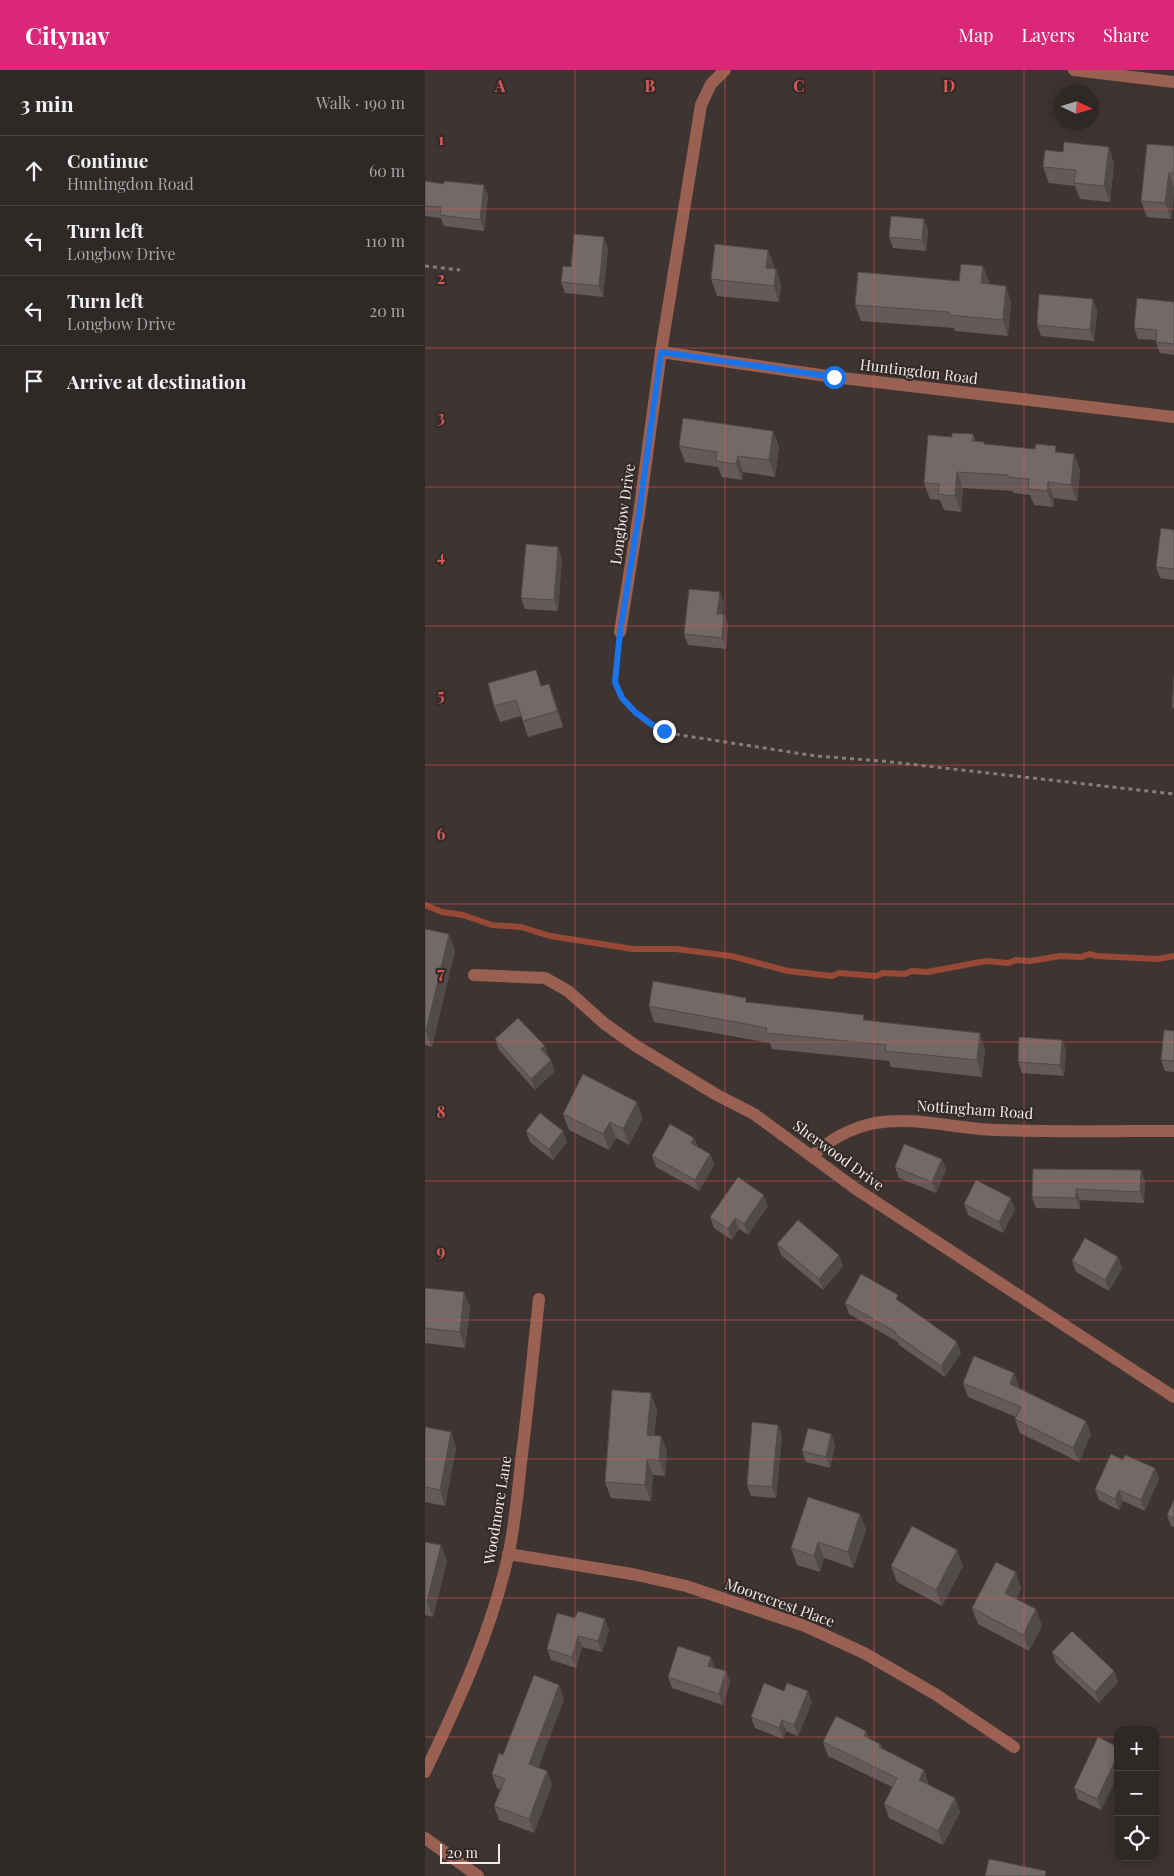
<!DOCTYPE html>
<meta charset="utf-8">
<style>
body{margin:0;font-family:"Playfair Display",serif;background:#36302e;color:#f1f3f6}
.controls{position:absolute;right:15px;bottom:15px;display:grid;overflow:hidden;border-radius:10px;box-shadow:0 2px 12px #0003}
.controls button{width:45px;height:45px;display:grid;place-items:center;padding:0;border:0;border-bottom:1px solid #494443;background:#2e2826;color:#f1f3f6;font:25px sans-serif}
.compass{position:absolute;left:629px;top:15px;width:45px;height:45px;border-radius:50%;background:#2e2826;box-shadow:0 2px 12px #0003;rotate:94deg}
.scale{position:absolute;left:15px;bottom:12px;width:60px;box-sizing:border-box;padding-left:5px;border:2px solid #efe9e8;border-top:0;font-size:14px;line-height:18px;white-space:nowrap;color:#efe9e8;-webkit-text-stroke:4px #342b29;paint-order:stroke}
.stop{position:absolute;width:15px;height:15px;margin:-11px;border:4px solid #1a73e8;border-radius:50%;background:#fff}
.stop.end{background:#1a73e8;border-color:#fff;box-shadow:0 1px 5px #0008}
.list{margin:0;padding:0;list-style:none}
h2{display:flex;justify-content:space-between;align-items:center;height:65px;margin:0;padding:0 20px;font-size:21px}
h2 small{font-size:16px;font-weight:400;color:#a7a6a7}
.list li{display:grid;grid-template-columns:32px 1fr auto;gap:15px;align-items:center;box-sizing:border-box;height:70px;padding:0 20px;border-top:1px solid #494443}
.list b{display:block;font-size:19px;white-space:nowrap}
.list p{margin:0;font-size:16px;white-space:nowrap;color:#a7a6a7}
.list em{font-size:16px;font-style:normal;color:#a7a6a7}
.icon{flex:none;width:28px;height:28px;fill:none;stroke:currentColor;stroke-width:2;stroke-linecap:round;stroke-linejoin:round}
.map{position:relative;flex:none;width:749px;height:1806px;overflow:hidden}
header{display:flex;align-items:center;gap:30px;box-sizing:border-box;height:70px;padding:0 25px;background:#db2777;color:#fff}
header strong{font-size:24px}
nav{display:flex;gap:28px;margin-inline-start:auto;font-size:18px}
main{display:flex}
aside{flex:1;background:#2e2826}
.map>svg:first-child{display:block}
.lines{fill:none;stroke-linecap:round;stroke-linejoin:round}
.stream{stroke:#984936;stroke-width:6}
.path{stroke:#857d7c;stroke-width:3;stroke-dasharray:4 4;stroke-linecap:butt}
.minor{stroke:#9a6153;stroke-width:12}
.tertiary{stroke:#9a6153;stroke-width:12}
.wall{fill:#635a59}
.shaded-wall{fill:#504a48}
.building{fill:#736967;stroke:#504a48}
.route{stroke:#1a73e8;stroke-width:6}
.grid{fill:none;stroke:#dc5858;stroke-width:1;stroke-opacity:0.55}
.labels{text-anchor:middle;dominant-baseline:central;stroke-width:4.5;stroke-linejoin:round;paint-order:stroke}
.street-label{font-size:15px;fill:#efe9e8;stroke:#342b29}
.grid-label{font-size:16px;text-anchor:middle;font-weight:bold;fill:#dc5858;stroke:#342b29;stroke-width:4.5;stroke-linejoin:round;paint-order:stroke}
</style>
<header>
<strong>Citynav</strong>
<nav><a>Map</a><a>Layers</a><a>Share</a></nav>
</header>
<main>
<aside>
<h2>3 min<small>Walk · 190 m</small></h2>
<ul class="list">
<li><svg class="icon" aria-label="ahead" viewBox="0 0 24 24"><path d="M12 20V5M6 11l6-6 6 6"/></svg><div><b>Continue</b><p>Huntingdon Road</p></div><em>60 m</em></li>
<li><svg class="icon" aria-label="left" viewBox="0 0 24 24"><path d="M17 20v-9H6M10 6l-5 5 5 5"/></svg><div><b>Turn left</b><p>Longbow Drive</p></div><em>110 m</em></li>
<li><svg class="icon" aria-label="left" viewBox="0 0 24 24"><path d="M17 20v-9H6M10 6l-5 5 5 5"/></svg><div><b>Turn left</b><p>Longbow Drive</p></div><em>20 m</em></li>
<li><svg class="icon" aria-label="arrive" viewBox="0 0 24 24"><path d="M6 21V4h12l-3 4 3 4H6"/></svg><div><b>Arrive at destination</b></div></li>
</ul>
</aside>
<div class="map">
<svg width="749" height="1806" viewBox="0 0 749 1806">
<rect width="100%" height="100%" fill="#3e3533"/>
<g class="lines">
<polyline class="stream" points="0,835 17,842 38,845 67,855 96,857 125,866 208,879 251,879 306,886 363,901 407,906 414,903 451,906 458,903 480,904 487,901 502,902 561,891 583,893 591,890 605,891 635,886 657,887 664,884 671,886 733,889 749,886"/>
<g class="path">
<polyline points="0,196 35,200"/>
<path d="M193,576c-1,11 -4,24 -3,35 2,28 42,48 65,54l136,21 66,5 292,33"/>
</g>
<g class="minor">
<polyline points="649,0 749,12"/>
<polyline points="236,282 409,307 749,347"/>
<polyline points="195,562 214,444 236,282 276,35 286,14 300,0"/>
<polyline points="49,905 120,908 143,921 180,954 211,976 292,1025 329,1044 431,1119 749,1327"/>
<path d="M387,1086c18,-17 39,-28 63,-33 41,-7 81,6 121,7 59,2 119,1 178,1"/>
<polyline points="83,1484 207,1504 261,1516 380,1556 439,1583 510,1624 589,1677"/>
<path d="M0,1702c34,-71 67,-142 84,-220 6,-30 9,-60 12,-90 7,-54 12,-109 18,-163"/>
</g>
<polyline class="tertiary" points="0,1768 53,1806"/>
</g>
<g class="wall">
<polygon points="749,76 749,124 746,149 722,147 716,131"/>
<polygon points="689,93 685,132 655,129 650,116 624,113 618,97"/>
<polygon points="0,111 19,114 59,115 63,126 59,161 19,156 16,148 0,146"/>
<polygon points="503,160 501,181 468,178 464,167"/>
<polygon points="183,178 178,227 140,223 136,212 146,197"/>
<polygon points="343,180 349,196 349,198 351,199 356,215 354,232 292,226 286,209"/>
<polygon points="558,196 564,212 563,214 586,232 583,266 530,261 529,258 436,251 430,235 534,211"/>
<polygon points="749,232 749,285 735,283 731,272 731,270 713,269 709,258"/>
<polygon points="672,240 669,271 616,266 612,255"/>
<polygon points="348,361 354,377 350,407 318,402 317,410 297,407 293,397 260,392 254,376"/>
<polygon points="548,364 550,371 560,374 610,379 649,384 655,400 652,431 629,428 628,437 609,435 605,425 588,423 588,421 538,418 536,442 519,440 515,430 505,429 499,413 527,367"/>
<polygon points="749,460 749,510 735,508 731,497"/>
<polygon points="137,488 133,541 100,539 96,528"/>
<polygon points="299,533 297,544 299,544 303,555 301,579 263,575 259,564"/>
<polygon points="124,614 130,630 138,657 103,667 96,646 75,652 69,636 117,616"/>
<polygon points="0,859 30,880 7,977 0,975"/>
<polygon points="323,932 441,950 560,979 557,1007 466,997 464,991 347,979 345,973 229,952 224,936"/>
<polygon points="749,961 749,1002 740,1001 736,990"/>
<polygon points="70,969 123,987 130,1001 110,1020 74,980"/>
<polygon points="637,970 641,981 639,1006 597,1003 593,992"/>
<polygon points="138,1044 218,1048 204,1075 191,1068 184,1080 144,1060"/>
<polygon points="101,1061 142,1072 128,1090 105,1072"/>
<polygon points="269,1068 273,1077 285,1084 289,1095 274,1121 231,1097 227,1086"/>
<polygon points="517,1089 521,1100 511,1123 474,1108 470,1097"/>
<polygon points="608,1099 720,1111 719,1133 655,1130 655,1139 611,1138 607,1127"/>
<polygon points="539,1134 590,1139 578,1163 543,1145"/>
<polygon points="343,1136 323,1165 314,1159 307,1170 289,1158 285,1147"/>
<polygon points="352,1174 418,1196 398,1220 356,1185"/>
<polygon points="693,1187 697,1198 684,1221 651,1202 647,1191"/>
<polygon points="0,1218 39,1222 45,1238 40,1278 0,1273"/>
<polygon points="420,1233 536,1283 520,1307 474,1275 473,1272 424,1244"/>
<polygon points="589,1303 594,1317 594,1318 661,1351 666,1365 654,1392 595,1363 590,1349 591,1347 543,1327 538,1313"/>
<polygon points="232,1339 229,1366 236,1366 242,1382 240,1406 228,1405 226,1431 186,1428 180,1412"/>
<polygon points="353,1355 357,1366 351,1428 326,1426 322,1415"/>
<polygon points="0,1357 26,1362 31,1378 20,1436 0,1432"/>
<polygon points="406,1364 410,1375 405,1398 381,1392 377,1381"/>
<polygon points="698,1390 730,1398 734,1409 720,1441 698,1431 694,1440 674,1430 670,1419"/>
<polygon points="749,1430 749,1457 746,1456 742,1445"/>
<polygon points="435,1444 441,1460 428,1498 399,1488 395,1502 372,1495 366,1478"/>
<polygon points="0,1472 16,1475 22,1491 8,1547 0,1545"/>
<polygon points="532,1480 538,1496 517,1536 472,1512 466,1496"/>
<polygon points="596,1518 591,1529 617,1555 604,1581 553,1554 547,1538"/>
<polygon points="132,1543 184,1560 177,1582 157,1577 151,1598 126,1590 122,1579"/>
<polygon points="627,1582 689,1601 693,1612 674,1633 631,1593"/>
<polygon points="301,1601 305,1612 298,1635 247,1618 243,1607"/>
<polygon points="134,1615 139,1629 113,1698 122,1701 127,1715 109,1763 74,1750 69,1736 76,1720 72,1718 67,1704 78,1685"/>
<polygon points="387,1632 373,1666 361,1661 358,1669 330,1658 326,1647"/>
<polygon points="673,1667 676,1740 653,1729 649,1718"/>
<polygon points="444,1669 455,1674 457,1678 499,1700 504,1715 530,1728 535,1742 518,1775 464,1748 459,1734 467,1717 403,1686 398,1672"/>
</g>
<g class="shaded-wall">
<polygon points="684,77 689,93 685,132 679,116"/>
<polygon points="744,103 749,118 746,149 740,133"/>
<polygon points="59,115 63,126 59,161 55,150"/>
<polygon points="499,149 503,160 501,181 497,170"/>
<polygon points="179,167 183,178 178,227 174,216"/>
<polygon points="343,180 349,196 347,214 341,198"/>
<polygon points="558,196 564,212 562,229 556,213"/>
<polygon points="351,199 356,215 354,232 349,216"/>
<polygon points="581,216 586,232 583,266 578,250"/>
<polygon points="668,229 672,240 669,271 665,260"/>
<polygon points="348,361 354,377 350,407 344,390"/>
<polygon points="649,384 655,400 652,431 646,415"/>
<polygon points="313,386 318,402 317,410 311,394"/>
<polygon points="532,402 538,418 536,442 530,426"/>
<polygon points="623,412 629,428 628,437 622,421"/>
<polygon points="133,477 137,488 133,541 129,530"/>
<polygon points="295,522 299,533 296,555 292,544"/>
<polygon points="299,544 303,555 301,579 297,568"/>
<polygon points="124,614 130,630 138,657 132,641"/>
<polygon points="24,864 30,880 7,977 1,961"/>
<polygon points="555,963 560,979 557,1007 552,990"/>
<polygon points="637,970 641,981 639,1006 635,995"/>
<polygon points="120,976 124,987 116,979"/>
<polygon points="126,990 130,1001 110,1020 106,1009"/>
<polygon points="212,1032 218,1048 204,1075 198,1059"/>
<polygon points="185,1052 191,1068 184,1080 178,1064"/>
<polygon points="138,1061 142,1072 128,1090 124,1079"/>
<polygon points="269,1068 273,1079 266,1073"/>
<polygon points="285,1084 289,1095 274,1121 270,1110"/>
<polygon points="517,1089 521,1100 511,1123 507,1112"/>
<polygon points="716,1100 720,1111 719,1133 715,1122"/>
<polygon points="651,1119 655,1130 655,1139 651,1128"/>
<polygon points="339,1125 343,1136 323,1165 319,1154"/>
<polygon points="586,1128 590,1139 578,1163 574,1152"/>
<polygon points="310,1148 314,1159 307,1170 303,1159"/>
<polygon points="414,1185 418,1196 398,1220 394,1209"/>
<polygon points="693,1187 697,1198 684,1221 680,1210"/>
<polygon points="39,1222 45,1238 40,1278 35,1262"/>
<polygon points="532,1272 536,1283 520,1307 516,1296"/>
<polygon points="589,1303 594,1317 590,1328 585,1314"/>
<polygon points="226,1323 232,1339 228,1381 222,1365"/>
<polygon points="661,1351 666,1365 654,1392 648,1378"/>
<polygon points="353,1355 357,1366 351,1428 347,1417"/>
<polygon points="26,1362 31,1378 20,1436 15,1420"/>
<polygon points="406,1364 410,1375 405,1398 401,1387"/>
<polygon points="236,1366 242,1382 240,1406 234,1390"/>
<polygon points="222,1389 228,1405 226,1431 220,1415"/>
<polygon points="730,1398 734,1409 720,1441 716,1430"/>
<polygon points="694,1420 698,1431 694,1440 690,1429"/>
<polygon points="435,1444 441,1460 428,1498 423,1482"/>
<polygon points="393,1472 399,1488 395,1502 389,1486"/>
<polygon points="16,1475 22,1491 8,1547 2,1531"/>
<polygon points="532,1480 538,1496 517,1536 511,1520"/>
<polygon points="591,1502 596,1518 585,1539 580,1523"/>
<polygon points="611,1539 617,1555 604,1581 598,1565"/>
<polygon points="180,1549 184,1560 177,1582 173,1571"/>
<polygon points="153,1566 157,1577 151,1598 147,1587"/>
<polygon points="286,1587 290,1598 283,1596"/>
<polygon points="301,1601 305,1612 298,1635 294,1624"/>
<polygon points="689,1601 693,1612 674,1633 670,1622"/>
<polygon points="134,1615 139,1629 109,1708 104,1694"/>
<polygon points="383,1621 387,1632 373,1666 369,1655"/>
<polygon points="357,1650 361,1661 358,1669 354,1658"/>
<polygon points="441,1661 447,1675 439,1666"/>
<polygon points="693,1685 693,1705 676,1740 672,1729"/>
<polygon points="499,1700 504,1714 499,1724 494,1710"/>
<polygon points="122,1701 127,1715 109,1763 104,1749"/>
<polygon points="530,1728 535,1742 518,1775 513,1761"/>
</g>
<g class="building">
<polygon points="639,72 684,77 679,116 649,113 651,100 618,97 620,80 638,82"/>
<polygon points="722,74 749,76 749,103 744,103 740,133 716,131"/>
<polygon points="0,111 19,114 19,111 59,115 55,150 15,145 16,137 0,136"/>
<polygon points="466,146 499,149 497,170 464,167"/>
<polygon points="149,164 179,167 174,216 136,212 138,196 146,197"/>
<polygon points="290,174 343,180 341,198 351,199 349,216 286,209"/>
<polygon points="536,194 558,196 556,213 581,216 578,250 524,245 524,242 430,235 433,202 534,211"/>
<polygon points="614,224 668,229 665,260 612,255"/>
<polygon points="712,228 749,232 749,274 731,272 732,260 709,258"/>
<polygon points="258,348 348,361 344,390 313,386 311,394 291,391 292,382 254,376"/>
<polygon points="527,363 548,364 547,371 559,372 559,374 610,379 611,374 631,376 630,382 649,384 646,415 623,412 622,421 603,419 604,409 583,407 583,405 532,402 530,426 513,424 514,414 499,413 503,365 527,367"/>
<polygon points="736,458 749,460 749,499 731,497"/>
<polygon points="101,474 133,477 129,530 96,528"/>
<polygon points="264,519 295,522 292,544 299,544 297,568 259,564"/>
<polygon points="111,600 116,616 124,614 132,641 98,651 91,630 69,636 63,613"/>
<polygon points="749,606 749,638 747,638"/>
<polygon points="0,859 24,864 1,961 0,960"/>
<polygon points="228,911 321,928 321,932 439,945 438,950 555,963 552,990 460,981 461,975 341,963 342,958 224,936"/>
<polygon points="93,948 120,976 116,979 126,990 106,1009 70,969"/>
<polygon points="739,960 749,961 749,991 736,990"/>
<polygon points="594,967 637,970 635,995 593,992"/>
<polygon points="158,1004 212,1032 198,1059 185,1052 178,1064 138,1044"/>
<polygon points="115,1043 138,1061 124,1079 101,1061"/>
<polygon points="245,1054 269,1068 266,1073 285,1084 270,1110 227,1086"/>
<polygon points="479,1074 517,1089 507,1112 470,1097"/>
<polygon points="608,1099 716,1100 715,1122 651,1119 651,1128 607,1127"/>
<polygon points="313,1107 339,1125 319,1154 310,1148 303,1159 285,1147"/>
<polygon points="551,1110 586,1128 574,1152 539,1134"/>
<polygon points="373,1150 414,1185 394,1209 352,1174"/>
<polygon points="660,1168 693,1187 680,1210 647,1191"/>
<polygon points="436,1204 473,1225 471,1229 532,1272 516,1296 470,1264 471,1262 420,1233"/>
<polygon points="0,1218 39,1222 35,1262 0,1258"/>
<polygon points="549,1286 589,1303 585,1314 661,1351 648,1378 590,1349 596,1337 538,1313"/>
<polygon points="187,1320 226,1323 222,1365 236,1366 234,1390 222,1389 220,1415 180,1412"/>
<polygon points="327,1352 353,1355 347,1417 322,1415"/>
<polygon points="0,1357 26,1362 15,1420 0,1417"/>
<polygon points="383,1358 406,1364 401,1387 377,1381"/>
<polygon points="686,1384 698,1390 700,1385 730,1398 716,1430 694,1420 690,1429 670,1419"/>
<polygon points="383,1427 435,1444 423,1482 393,1472 389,1486 366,1478"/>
<polygon points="749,1430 749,1448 742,1445"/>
<polygon points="487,1456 532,1480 511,1520 466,1496"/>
<polygon points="0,1472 16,1475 2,1531 0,1531"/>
<polygon points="571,1492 591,1502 580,1523 611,1539 598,1565 547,1538"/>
<polygon points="153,1541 180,1549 173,1571 153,1566 147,1587 122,1579 132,1543 150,1548"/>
<polygon points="647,1561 689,1601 670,1622 627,1582"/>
<polygon points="253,1576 286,1587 283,1596 301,1601 294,1624 243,1607"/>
<polygon points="109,1605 134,1615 104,1694 122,1701 104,1749 69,1736 80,1709 67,1704 74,1683 78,1685"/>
<polygon points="339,1613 359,1621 362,1613 383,1621 369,1655 357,1650 354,1658 326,1647"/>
<polygon points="411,1646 441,1661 439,1666 455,1674 454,1677 499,1700 494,1710 530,1728 513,1761 459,1734 472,1708 398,1672"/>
<polygon points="673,1667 693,1677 693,1685 672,1729 649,1718"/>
<polygon points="564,1789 621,1801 620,1806 560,1806"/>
</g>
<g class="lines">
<polyline class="route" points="239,661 226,654 210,642 197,628 190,612 195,562 214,444 236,282 409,307"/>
</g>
<path class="grid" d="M150,0v1806M300,0v1806M449,0v1806M599,0v1806M0,139h749M0,278h749M0,417h749M0,556h749M0,695h749M0,834h749M0,972h749M0,1111h749M0,1250h749M0,1389h749M0,1528h749M0,1667h693M730,1667h19"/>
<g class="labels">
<g class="street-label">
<text transform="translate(494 301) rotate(7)">Huntingdon Road</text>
<text transform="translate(197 444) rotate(-82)">Longbow Drive</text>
<text transform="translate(550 1039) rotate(4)">Nottingham Road</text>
<text transform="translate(414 1085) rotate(36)">Sherwood Drive</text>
<text transform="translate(72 1440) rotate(-81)">Woodmore Lane</text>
<text transform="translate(355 1532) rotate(20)">Moorecrest Place</text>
</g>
</g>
<g class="grid-label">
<text x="75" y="22">A</text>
<text x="225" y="22">B</text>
<text x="374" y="22">C</text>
<text x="524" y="22">D</text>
<text x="16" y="75">1</text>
<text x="16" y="214">2</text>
<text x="16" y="353">3</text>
<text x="16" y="492">4</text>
<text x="16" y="631">5</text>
<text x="16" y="770">6</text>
<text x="16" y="909">7</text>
<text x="16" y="1048">8</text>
<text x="16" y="1187">9</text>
</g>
</svg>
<div class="controls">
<button>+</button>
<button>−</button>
<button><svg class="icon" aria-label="locate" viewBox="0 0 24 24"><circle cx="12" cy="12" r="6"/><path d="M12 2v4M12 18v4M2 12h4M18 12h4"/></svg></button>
</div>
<svg class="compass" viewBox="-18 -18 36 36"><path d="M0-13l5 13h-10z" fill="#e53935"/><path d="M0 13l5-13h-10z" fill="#a7a6a7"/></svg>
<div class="scale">20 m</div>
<div class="stop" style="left:409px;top:307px"></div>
<div class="stop end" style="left:239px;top:661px"></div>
</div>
</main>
